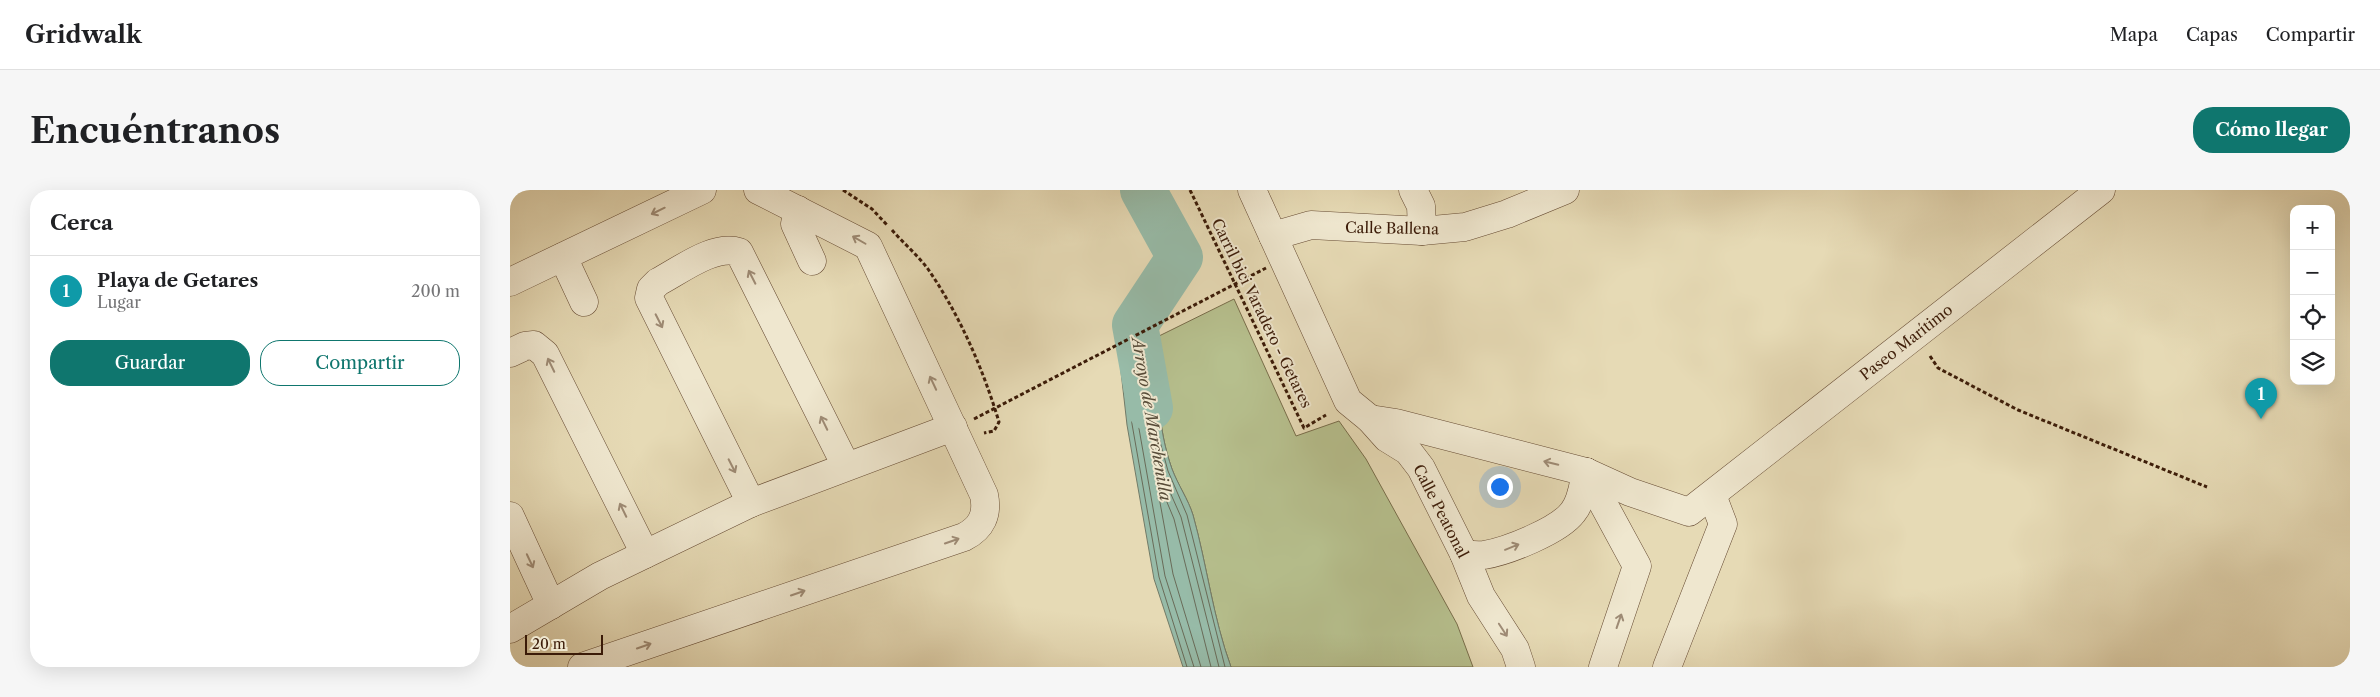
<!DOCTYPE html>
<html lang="es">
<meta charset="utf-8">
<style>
body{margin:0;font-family:"Libre Caslon Text",serif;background:#f6f6f6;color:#202124}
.controls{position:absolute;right:15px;top:15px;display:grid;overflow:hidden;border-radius:10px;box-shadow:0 5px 20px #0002}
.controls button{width:45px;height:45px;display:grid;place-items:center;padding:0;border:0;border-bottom:1px solid #e0e0e0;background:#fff;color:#202124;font:25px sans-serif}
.scale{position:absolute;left:15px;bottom:12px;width:78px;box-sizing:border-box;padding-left:5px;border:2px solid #3b1b08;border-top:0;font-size:14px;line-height:18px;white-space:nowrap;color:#3b1b08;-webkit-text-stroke:4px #efe7cf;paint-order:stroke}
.you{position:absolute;left:989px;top:296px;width:18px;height:18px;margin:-12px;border:4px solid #fff;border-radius:50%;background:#1a73e8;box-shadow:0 0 0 8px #1a73e833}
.badge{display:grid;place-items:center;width:32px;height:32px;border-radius:50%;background:#0f766e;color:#fff;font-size:16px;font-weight:700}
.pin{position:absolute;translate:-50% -41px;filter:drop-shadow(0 1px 2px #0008)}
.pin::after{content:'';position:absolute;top:26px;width:18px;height:15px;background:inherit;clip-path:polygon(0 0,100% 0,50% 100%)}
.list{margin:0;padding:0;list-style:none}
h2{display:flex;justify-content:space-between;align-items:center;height:65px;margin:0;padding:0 20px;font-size:21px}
h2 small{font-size:16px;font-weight:400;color:#757577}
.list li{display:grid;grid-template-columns:32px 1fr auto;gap:15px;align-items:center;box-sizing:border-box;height:70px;padding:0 20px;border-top:1px solid #e0e0e0}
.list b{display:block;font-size:19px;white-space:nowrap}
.list p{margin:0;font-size:16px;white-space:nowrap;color:#757577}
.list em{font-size:16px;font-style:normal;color:#757577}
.actions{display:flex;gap:10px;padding:15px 20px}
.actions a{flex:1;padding:11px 0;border:1px solid #0f766e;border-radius:20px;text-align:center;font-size:18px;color:#0f766e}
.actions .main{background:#0f766e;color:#fff}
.icon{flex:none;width:28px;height:28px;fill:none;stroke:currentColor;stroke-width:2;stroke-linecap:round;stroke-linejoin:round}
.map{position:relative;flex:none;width:1840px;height:477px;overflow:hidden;border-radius:20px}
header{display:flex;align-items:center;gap:30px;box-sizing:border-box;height:70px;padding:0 25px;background:#fff;border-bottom:1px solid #e0e0e0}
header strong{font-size:24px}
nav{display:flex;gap:28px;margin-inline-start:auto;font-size:18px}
.intro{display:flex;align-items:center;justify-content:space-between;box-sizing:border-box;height:120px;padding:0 30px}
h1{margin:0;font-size:35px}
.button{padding:12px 22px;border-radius:20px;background:#0f766e;color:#fff;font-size:18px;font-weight:700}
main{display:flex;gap:30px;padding:0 30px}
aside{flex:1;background:#fff;border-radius:20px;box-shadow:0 5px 20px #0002}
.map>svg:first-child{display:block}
.green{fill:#b6bf8d;stroke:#786d4a}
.water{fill:#97bba8;stroke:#727b68}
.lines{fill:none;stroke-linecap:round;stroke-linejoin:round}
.shore{stroke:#696b58;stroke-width:1}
.river{stroke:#97bba8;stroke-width:46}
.minor-casing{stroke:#664b33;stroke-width:29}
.path{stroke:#3b1b08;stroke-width:3;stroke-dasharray:4 2.5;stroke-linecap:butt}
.minor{stroke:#efe7cf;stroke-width:28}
.path-bridge{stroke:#3b1b08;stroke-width:3;stroke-dasharray:4 2.5;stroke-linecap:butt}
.oneway{stroke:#9e8b75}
.labels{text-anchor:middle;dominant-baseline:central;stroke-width:4;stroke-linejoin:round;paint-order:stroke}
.street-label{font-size:15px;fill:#3b1b08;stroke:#efe7cf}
.water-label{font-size:16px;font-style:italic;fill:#574b38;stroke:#efe7cf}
</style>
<header>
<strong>Gridwalk</strong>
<nav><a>Mapa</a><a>Capas</a><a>Compartir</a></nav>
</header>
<div class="intro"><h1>Encuéntranos</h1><a class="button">Cómo llegar</a></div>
<main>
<aside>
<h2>Cerca<small></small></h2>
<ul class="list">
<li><span class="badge" style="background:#0f9aa8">1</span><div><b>Playa de Getares</b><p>Lugar</p></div><em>200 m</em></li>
</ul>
<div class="actions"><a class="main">Guardar</a><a>Compartir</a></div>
</aside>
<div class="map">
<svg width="1840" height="477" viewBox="0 0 1840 477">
<rect width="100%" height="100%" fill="#e6dab5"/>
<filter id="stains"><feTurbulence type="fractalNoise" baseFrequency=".004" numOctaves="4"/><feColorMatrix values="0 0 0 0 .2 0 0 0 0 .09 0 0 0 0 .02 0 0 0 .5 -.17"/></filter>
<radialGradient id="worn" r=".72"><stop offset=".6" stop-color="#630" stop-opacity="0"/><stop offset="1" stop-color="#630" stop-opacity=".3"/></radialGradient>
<path class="green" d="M724,109l62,137 43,-15 27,38 91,165 16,43h-242c-18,-49 -24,-102 -38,-152 -5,-16 -15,-30 -21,-46 -15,-42 -15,-87 -15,-132z"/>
<path class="water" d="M647,147c0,45 0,90 15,132 6,16 16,30 21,46 14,50 20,103 38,152h-48l-29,-88 -27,-154 -8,-71z"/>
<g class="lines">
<g class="shore">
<polyline points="677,477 649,387 622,234 614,168 639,156 642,158 642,191 646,237 658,281 677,325 715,477"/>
<polyline points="684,477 655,386 628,233 621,172 633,166 636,168 640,238 652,284 671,327 709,477"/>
<polyline points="691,477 663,384 649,307 651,304 654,305 664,329 701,477"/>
</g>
<polyline class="river" points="633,0 670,67 625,135 640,218"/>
<g class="minor-casing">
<g id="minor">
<polyline points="742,0 838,211 860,229 877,248 898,261 911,278 954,364 971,406 1005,459 1011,477"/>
<polyline points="903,0 911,16 912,41"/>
<polyline points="288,20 285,34 302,71"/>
<polyline points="763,46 801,35 912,41 955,37 997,24 1055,0"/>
<polyline points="53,67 74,112"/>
<polyline points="0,92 192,0"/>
<polyline points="0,163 15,156 24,155 35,164 135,364"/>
<polyline points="860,229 886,233 1076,282 1120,302 1179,322 1591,0"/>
<polyline points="1076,282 1127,376 1093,477"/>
<path d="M241,313l-102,-205 2,-9 7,-7c23,-12 56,-38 81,-30l107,214"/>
<polyline points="0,326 41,415"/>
<path d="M954,364c7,1 13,2 20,1 23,-4 75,-24 89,-43 9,-11 10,-26 13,-40"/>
<polyline points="0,439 90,386 241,313 443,237"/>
<path d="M72,477l382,-130c18,-9 24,-23 20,-42l-116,-249 -110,-56"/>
<polyline points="1157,477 1213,334 1202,305"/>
</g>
</g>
<g class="path">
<polyline points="333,0 362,19 377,35"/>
<polyline points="680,0 794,238 816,225"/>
<path d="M382,40c12,14 28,27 38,42 31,46 53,97 69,150l-5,9 -10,2"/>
<polyline points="1420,166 1428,178 1508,220 1697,297"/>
</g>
<use href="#minor" class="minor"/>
<polyline class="path-bridge" points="464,229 756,78"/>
</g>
<defs><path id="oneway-shaft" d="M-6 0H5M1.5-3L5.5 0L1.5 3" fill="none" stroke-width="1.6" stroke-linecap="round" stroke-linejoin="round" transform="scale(1.25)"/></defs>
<g class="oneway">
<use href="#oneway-shaft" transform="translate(148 21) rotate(154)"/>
<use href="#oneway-shaft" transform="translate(349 50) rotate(-150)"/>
<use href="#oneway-shaft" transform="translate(242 87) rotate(-117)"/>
<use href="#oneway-shaft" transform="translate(149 131) rotate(63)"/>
<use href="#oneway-shaft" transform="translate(41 175) rotate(-116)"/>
<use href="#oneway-shaft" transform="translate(423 193) rotate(-115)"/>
<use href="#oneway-shaft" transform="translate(314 233) rotate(-116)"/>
<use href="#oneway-shaft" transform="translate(1041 273) rotate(-166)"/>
<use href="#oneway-shaft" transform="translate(222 276) rotate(63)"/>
<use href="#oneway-shaft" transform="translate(113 320) rotate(-116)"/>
<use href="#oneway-shaft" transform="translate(442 351) rotate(-19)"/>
<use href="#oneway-shaft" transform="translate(1002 357) rotate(-22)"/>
<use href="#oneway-shaft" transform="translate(20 371) rotate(65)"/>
<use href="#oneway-shaft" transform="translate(288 403) rotate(-19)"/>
<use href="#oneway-shaft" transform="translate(1109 431) rotate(-71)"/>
<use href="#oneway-shaft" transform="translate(993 440) rotate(57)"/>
<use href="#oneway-shaft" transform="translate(134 456) rotate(-19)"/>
</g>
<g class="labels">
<g class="street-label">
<text transform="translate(882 38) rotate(1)">Calle Ballena</text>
<text transform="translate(752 123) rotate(64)">Carril bici Varadero - Getares</text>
<text transform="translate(1396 152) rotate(-38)">Paseo Marítimo</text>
<text transform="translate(931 321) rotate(63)">Calle Peatonal</text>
</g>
<g class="water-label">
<text transform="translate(642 229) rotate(80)">Arroyo de Marchenilla</text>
</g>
</g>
<rect width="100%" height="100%" filter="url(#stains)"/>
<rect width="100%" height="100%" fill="url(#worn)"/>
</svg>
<div class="controls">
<button>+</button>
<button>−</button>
<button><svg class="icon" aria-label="locate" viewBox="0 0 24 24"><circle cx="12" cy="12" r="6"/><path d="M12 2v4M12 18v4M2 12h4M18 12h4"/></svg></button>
<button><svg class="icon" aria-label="layers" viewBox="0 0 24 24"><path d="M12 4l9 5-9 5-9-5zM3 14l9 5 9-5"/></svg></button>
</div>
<div class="scale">20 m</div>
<div class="you"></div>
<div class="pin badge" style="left:1751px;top:229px;background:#0f9aa8">1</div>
</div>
</main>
